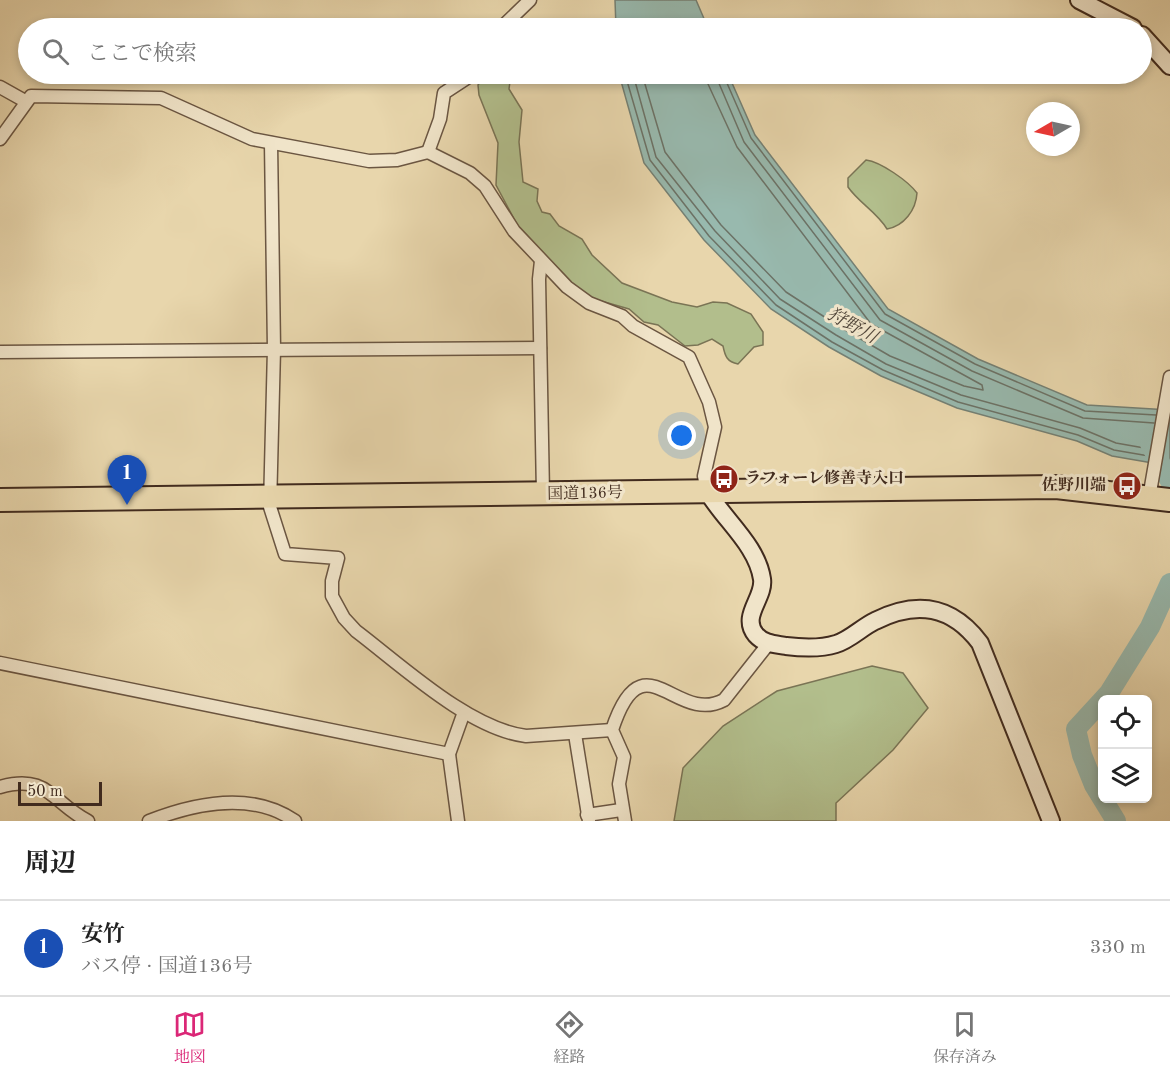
<!DOCTYPE html>
<html lang="ja">
<meta charset="utf-8">
<style>
body{margin:0;font-family:"Old Standard TT","Noto Serif JP",serif;background:#f2f2f2;color:#222}
.controls{position:absolute;right:18px;bottom:18px;display:grid;overflow:hidden;border-radius:9px;box-shadow:0 3px 9px #0003}
.controls button{width:54px;height:54px;display:grid;place-items:center;padding:0;border:0;border-bottom:2px solid #e0e0e0;background:#fff;color:#222;font:30px sans-serif}
.compass{position:absolute;left:1026px;top:102px;width:54px;height:54px;border-radius:50%;background:#fff;box-shadow:0 3px 9px #0003;rotate:261deg}
.scale{position:absolute;left:18px;bottom:15px;width:84px;box-sizing:border-box;padding-left:6px;border:3px solid #412b1e;border-top:0;font-size:16px;line-height:21px;white-space:nowrap;color:#412b1e;-webkit-text-stroke:4px #f0e4c9;paint-order:stroke}
.you{position:absolute;left:682px;top:436px;width:21px;height:21px;margin:-15px;border:4px solid #fff;border-radius:50%;background:#1a73e8;box-shadow:0 0 0 9px #1a73e833}
.badge{display:grid;place-items:center;width:39px;height:39px;border-radius:50%;background:#db2777;color:#fff;font-size:20px;font-weight:700}
.pin{position:absolute;translate:-50% -50px;filter:drop-shadow(0 2px 3px #0008)}
.pin::after{content:'';position:absolute;top:32px;width:21px;height:18px;background:inherit;clip-path:polygon(0 0,100% 0,50% 100%)}
.list{margin:0;padding:0;list-style:none}
h2{display:flex;justify-content:space-between;align-items:center;height:78px;margin:0;padding:0 24px;font-size:26px}
h2 small{font-size:20px;font-weight:400;color:#767676}
.list li{display:grid;grid-template-columns:39px 1fr auto;gap:18px;align-items:center;box-sizing:border-box;height:96px;padding:0 24px;border-top:2px solid #e0e0e0}
.list b{display:block;font-size:22px;white-space:nowrap}
.list p{margin:0;font-size:20px;white-space:nowrap;color:#767676}
.list em{font-size:20px;font-style:normal;color:#767676}
.icon{flex:none;width:33px;height:33px;fill:none;stroke:currentColor;stroke-width:2;stroke-linecap:round;stroke-linejoin:round}
.map{position:relative;flex:none;width:1170px;height:821px;overflow:hidden}
.search{position:absolute;background:#fff;box-shadow:0 3px 9px #0003;left:18px;right:18px;top:18px;height:66px;display:flex;align-items:center;gap:15px;box-sizing:border-box;padding:0 21px;border-radius:33px;color:#767676;font-size:22px}
.sheet{height:174px;background:#fff}
nav{display:flex;justify-content:space-around;align-items:center;box-sizing:border-box;height:84px;border-top:2px solid #e0e0e0;background:#fff;font-size:16px;color:#767676}
nav a{display:grid;justify-items:center;gap:3px}
nav .on{color:#db2777}
.map>svg:first-child{display:block}
.green{fill:#b2be8c;stroke:#7a7455;stroke-width:1.5}
.water{fill:#98b9ae;stroke:#758074;stroke-width:1.5}
.lines{fill:none;stroke-linecap:round;stroke-linejoin:round}
.shore{stroke:#6c7266;stroke-width:1.5}
.river{stroke:#98b9ae;stroke-width:20}
.street-casing{stroke:#6b5642;stroke-width:15}
.secondary-casing{stroke:#412b1e;stroke-width:20}
.highway-casing{stroke:#412b1e;stroke-width:26}
.street{stroke:#f0e4c9;stroke-width:12}
.secondary{stroke:#f0e4c9;stroke-width:16}
.highway{stroke:#e8d6ac;stroke-width:22}
.labels{text-anchor:middle;dominant-baseline:central;stroke-width:6;stroke-linejoin:round;paint-order:stroke}
.poi-label{font-size:16px;font-weight:bold;fill:#412b1e;stroke:#f0e4c9;text-anchor:start}
.street-label{font-size:16px;fill:#412b1e;stroke:#f0e4c9}
.water-label{font-size:18px;font-style:italic;fill:#52473b;stroke:#f0e4c9}
</style>
<div class="map">
<svg width="1170" height="821" viewBox="0 0 1170 821">
<rect width="100%" height="100%" fill="#e8d6ac"/>
<filter id="stains"><feTurbulence type="fractalNoise" baseFrequency=".00333" numOctaves="4"/><feColorMatrix values="0 0 0 0 .2 0 0 0 0 .09 0 0 0 0 .02 0 0 0 .5 -.17"/></filter>
<radialGradient id="worn" r=".72"><stop offset=".6" stop-color="#630" stop-opacity="0"/><stop offset="1" stop-color="#630" stop-opacity=".3"/></radialGradient>
<g class="green">
<path d="M486,74h25l-2,15 13,21 -3,32 4,40 15,7 -1,12 5,11 8,2 9,12 23,13 10,16 30,28 50,19 25,5 16,-5 14,1 24,11 12,18v13l-9,2 -16,17c-11,-2 -13,-8 -15,-18l-11,-7 -14,6 -13,1 -27,-21 -14,-3 -15,-13 -35,-10 -22,-15 -52,-54 -24,-45 2,-42 -19,-48 -1,-10z"/>
<path d="M866,160c15,2 42,21 51,33 -1,17 -13,33 -30,36 -10,-17 -28,-26 -39,-42v-9z"/>
<polygon points="872,666 903,673 928,708 893,750 836,803 836,821 674,821 683,768 723,726 777,691"/>
</g>
<g class="water">
<polygon points="615,0 696,0 708,28 616,28"/>
<polygon points="619,74 728,74 755,135 888,309 978,359 1087,405 1170,410 1170,466 1112,456 1077,441 957,408 881,376 829,347 771,309 704,240 644,163"/>
</g>
<g class="lines">
<g class="shore">
<polyline points="625,74 650,160 709,236 776,305 832,342 883,370 958,402 1078,435 1114,450 1149,456"/>
<polyline points="633,74 656,157 715,231 780,299 836,335 886,364 961,395 1080,428 1116,443 1150,449"/>
<polyline points="642,74 665,152 721,225 786,292 840,327 890,356 964,386 983,390 982,385 871,324 737,147 708,84 706,74"/>
<polyline points="715,74 744,142 880,320 972,371 1083,418 1154,423"/>
<polyline points="723,74 751,138 885,314 975,364 1085,411 1156,415"/>
</g>
<g class="river">
<polyline points="1150,444 1170,481"/>
<polyline points="1116,821 1094,785 1082,755 1076,729 1109,693 1150,627 1170,583"/>
</g>
<g class="street-casing">
<g id="street">
<polyline points="501,28 530,0"/>
<polyline points="0,87 25,101"/>
<polyline points="0,139 31,96 161,98 252,139 369,161 397,160 428,152 470,173 485,186 514,231 567,287 589,303 622,316 633,326 689,357 709,402 715,427 704,476 707,491"/>
<path d="M271,143l3,206 -4,158 15,47 53,4 -6,23v15l12,22 12,13c45,34 113,98 170,105l86,-6"/>
<polyline points="428,152 440,119 444,93 473,74"/>
<polyline points="541,261 539,279 543,494"/>
<polyline points="0,352 540,348"/>
<polyline points="1149,498 1170,377"/>
<polyline points="0,663 449,754"/>
<polyline points="575,734 589,821"/>
<path d="M0,787c48,-14 52,16 88,34"/>
<polyline points="587,815 621,810"/>
<path d="M149,821c46,-18 103,-30 146,0"/>
<polyline points="458,821 449,754 464,712"/>
<path d="M625,821l-6,-37 5,-27 -12,-27c31,-95 63,-4 112,-30l45,-57"/>
</g>
</g>
<g class="secondary-casing">
<g id="secondary">
<polyline points="1079,0 1133,28"/>
<polyline points="1142,35 1170,66"/>
<path d="M707,491c17,29 50,54 55,88 3,19 -22,37 -6,56 8,9 19,9 30,11 16,2 34,3 50,-2 14,-4 26,-17 39,-23 42,-21 77,-15 105,22l71,178"/>
</g>
</g>
<g class="highway-casing">
<polyline id="highway" points="0,500 1056,487 1170,500"/>
</g>
<use href="#street" class="street"/>
<use href="#secondary" class="secondary"/>
<use href="#highway" class="highway"/>
</g>
<defs>
<g id="bus-disc" transform="scale(1.5)"><circle r="9.5" fill="#8f2418" stroke="#f0e4c9"/><path d="M-5-6H5V4H4V6H2V4H-2V6H-4V4H-5ZM-3.5-4V0h7V-4ZM-3.5 1.2v1.5H-2V1.2ZM2 1.2v1.5H3.5V1.2Z" fill="#fff"/></g>
</defs>
<g fill-rule="evenodd">
<use href="#bus-disc" x="724" y="479"/>
<use href="#bus-disc" x="1127" y="486"/>
</g>
<g class="labels">
<g class="poi-label">
<text x="745" y="479">ラフォーレ修善寺入口</text>
<text x="1106" y="486" text-anchor="end">佐野川端</text>
</g>
<g class="street-label">
<text transform="translate(585 494) rotate(-1)">国道136号</text>
</g>
<g class="water-label">
<text transform="translate(852 326) rotate(29)">狩野川</text>
</g>
</g>
<rect width="100%" height="100%" filter="url(#stains)"/>
<rect width="100%" height="100%" fill="url(#worn)"/>
</svg>
<div class="controls">
<button><svg class="icon" aria-label="locate" viewBox="0 0 24 24"><circle cx="12" cy="12" r="6"/><path d="M12 2v4M12 18v4M2 12h4M18 12h4"/></svg></button>
<button><svg class="icon" aria-label="layers" viewBox="0 0 24 24"><path d="M12 4l9 5-9 5-9-5zM3 14l9 5 9-5"/></svg></button>
</div>
<svg class="compass" viewBox="-18 -18 36 36"><path d="M0-13l5 13h-10z" fill="#e53935"/><path d="M0 13l5-13h-10z" fill="#767676"/></svg>
<div class="scale">50 m</div>
<div class="you"></div>
<div class="pin badge" style="left:127px;top:505px;background:#1a4fb4">1</div>
<div class="search"><svg class="icon" aria-label="search" viewBox="0 0 24 24"><circle cx="10" cy="10" r="6"/><path d="M15 15l6 6"/></svg>ここで検索</div>
</div>
<section class="sheet">
<h2>周辺<small></small></h2>
<ul class="list">
<li><span class="badge" style="background:#1a4fb4">1</span><div><b>安竹</b><p>バス停 · 国道136号</p></div><em>330 m</em></li>
</ul>
</section>
<nav>
<a class="on"><svg class="icon" aria-label="map" viewBox="0 0 24 24"><path d="M3 6l6-2 6 2 6-2v14l-6 2-6-2-6 2zM9 4v14M15 6v14"/></svg>地図</a>
<a><svg class="icon" aria-label="directions" viewBox="0 0 24 24"><path d="M12 3l9 9-9 9-9-9zM9 14v-3h6M13 9l2 2-2 2"/></svg>経路</a>
<a><svg class="icon" aria-label="saved" viewBox="0 0 24 24"><path d="M7 4h10v16l-5-4-5 4z"/></svg>保存済み</a>
</nav>
